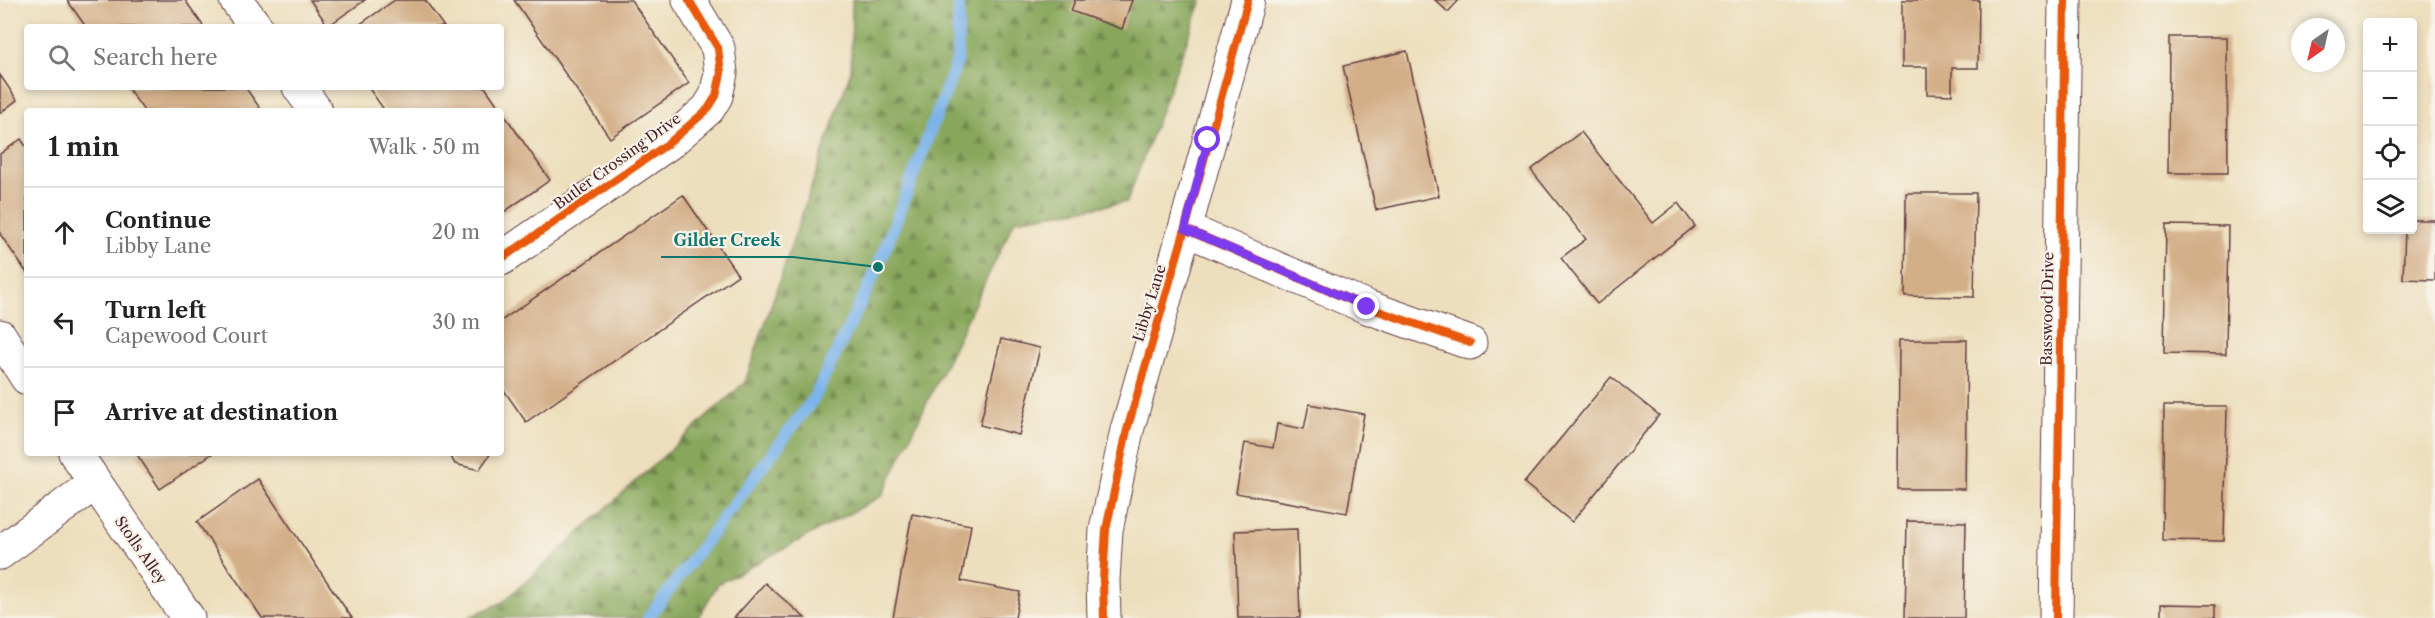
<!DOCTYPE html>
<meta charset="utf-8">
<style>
body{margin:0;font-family:"Libre Caslon Text",serif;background:#f6f6f6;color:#222}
.controls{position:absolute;right:18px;top:18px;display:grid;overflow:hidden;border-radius:6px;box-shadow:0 3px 9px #0003}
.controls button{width:54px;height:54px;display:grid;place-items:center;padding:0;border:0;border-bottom:2px solid #e0e0e0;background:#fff;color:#222;font:30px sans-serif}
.compass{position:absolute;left:2291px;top:18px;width:54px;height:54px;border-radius:50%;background:#fff;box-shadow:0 3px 9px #0003;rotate:214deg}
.stop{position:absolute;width:18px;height:18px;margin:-14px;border:4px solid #7c3aed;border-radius:50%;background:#fff}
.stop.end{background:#7c3aed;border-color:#fff;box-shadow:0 2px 6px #0008}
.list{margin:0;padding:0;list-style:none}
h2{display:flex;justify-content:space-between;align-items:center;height:78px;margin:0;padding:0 24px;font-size:26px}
h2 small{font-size:20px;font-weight:400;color:#767676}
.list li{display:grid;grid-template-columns:39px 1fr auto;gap:18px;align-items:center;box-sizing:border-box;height:90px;padding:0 24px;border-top:2px solid #e0e0e0}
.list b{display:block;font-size:22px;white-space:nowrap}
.list p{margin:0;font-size:20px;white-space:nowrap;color:#767676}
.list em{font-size:20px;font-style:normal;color:#767676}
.icon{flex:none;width:33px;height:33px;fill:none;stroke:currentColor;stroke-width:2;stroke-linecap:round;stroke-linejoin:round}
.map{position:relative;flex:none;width:2435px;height:618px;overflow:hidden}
.search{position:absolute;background:#fff;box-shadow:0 3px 9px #0003;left:24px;top:24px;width:480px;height:66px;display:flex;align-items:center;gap:15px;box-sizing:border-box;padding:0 21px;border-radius:6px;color:#767676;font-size:22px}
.panel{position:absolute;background:#fff;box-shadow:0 3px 9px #0003;left:24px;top:108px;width:480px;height:348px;border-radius:6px}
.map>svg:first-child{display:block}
.forest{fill:url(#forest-firs);stroke:#696343;stroke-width:1.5}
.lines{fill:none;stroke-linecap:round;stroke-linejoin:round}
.stream{stroke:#7cb3eb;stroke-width:12}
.building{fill:#d3af88}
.minor-casing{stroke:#623c41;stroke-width:35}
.minor{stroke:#fff;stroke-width:33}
.cycleway-casing{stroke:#f7f3e8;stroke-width:11}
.cycleway{stroke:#e8590c;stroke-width:8}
.route{stroke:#7c3aed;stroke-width:8}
.labels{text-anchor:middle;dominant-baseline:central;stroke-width:4.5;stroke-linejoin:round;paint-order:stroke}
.street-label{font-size:15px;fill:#4a1f2b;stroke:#f7f3e8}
.leader{fill:none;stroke:#0f766e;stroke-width:2}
.callout-dot{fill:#0f766e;stroke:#f7f3e8;stroke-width:2}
.callout-label{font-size:16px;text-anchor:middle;font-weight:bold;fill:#0f766e;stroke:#f7f3e8;stroke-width:4.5;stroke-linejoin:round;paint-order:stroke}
</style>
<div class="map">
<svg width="2435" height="618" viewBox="0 0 2435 618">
<defs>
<pattern id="forest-firs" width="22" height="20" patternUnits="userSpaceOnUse" patternTransform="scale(1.5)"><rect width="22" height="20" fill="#88a75b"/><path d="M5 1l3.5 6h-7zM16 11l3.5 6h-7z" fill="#71874b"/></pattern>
</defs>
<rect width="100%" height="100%" fill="#f7f3e8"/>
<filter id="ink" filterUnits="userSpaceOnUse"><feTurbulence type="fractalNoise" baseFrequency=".0167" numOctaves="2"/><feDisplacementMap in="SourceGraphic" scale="12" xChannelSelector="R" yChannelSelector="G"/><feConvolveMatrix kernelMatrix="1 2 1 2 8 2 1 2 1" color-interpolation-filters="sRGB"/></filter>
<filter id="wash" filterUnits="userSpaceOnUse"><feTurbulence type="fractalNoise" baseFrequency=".008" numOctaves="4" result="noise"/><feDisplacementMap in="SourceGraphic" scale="24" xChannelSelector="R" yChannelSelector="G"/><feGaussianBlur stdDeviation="1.35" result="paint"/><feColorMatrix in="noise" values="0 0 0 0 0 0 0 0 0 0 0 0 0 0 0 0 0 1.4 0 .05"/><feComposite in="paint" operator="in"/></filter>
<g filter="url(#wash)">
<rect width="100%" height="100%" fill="#eddfbd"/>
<polygon class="forest" points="852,0 1202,0 1127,202 1015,220 882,496 718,584 698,618 467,618 503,602 745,382 851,70"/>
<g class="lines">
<polyline class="stream" points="648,618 814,398 878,267 957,62 959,0"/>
</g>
<g id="blocks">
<g class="building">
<polygon points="67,0 185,0 204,27 86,27"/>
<polygon points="310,0 365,0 328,26"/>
<polygon points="395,0 425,0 444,27 356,27"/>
<polygon points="514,0 631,0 689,83 610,138"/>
<polygon points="1075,0 1132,0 1122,29 1071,11"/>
<polygon points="1435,0 1459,0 1448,12"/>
<polygon points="1902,0 1979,0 1978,68 1952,68 1952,95 1927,94 1927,67 1902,67"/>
<polygon points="2169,37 2227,37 2228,173 2168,173"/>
<polygon points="1407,51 1439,196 1376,210 1343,66"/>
<polygon points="0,75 17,100 0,113"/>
<polygon points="127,87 245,87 262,111 144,111"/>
<polygon points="368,87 485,87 550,180 501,214 501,111 385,111"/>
<polygon points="1581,132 1653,223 1678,203 1695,226 1597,304 1561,258 1586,239 1531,170"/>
<polygon points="21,139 27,148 27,273 0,234 0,154"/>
<polygon points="1906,193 1976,193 1974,297 1905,296"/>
<polygon points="683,195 738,275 526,422 501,386 501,321"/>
<polygon points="2412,220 2435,220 2435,280 2403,279 2405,230 2412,230"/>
<polygon points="2166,225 2228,226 2226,354 2164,353"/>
<polygon points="1001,339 1040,348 1019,435 980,425"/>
<polygon points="1899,340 1967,340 1965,489 1898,489"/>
<polygon points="1611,377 1659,415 1572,522 1524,483"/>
<polygon points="1309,404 1364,414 1347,513 1236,493 1245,443 1273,448 1277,424 1304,429"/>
<polygon points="2164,406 2227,406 2224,541 2162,540"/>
<polygon points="136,453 213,453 160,489"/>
<polygon points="449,453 491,453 479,470 455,464"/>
<polygon points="258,479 330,586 352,618 262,618 197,522"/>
<polygon points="912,514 971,525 961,581 1020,592 1015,618 893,618"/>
<polygon points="1907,521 1966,522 1964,618 1905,618"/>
<polygon points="1297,529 1300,618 1238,618 1235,531"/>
<polygon points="765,583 805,618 734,618"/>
<polygon points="2161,604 2215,605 2215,618 2161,618"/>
</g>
</g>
</g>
<g filter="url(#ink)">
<use href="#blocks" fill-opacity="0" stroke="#623c41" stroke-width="1.5"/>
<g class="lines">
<g class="minor-casing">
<g id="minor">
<polyline points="236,0 256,27"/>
<polyline points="299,87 316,111"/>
<polyline points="1185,229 1367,307 1470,343"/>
<polyline points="501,259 669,143 708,109 716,96 721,73 718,48 689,0"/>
<polyline points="0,336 27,378"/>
<polyline points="75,453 188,618"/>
<polyline points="0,553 95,483"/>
<polyline points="1104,618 1103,580 1106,530 1127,430 1185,229 1248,0"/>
<polyline points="2056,618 2065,0"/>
</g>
</g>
<use href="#minor" class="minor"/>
<g class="cycleway-casing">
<g id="cycleway">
<polyline points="1185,229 1367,307 1470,343"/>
<polyline points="501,259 669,143 708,109 716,96 721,73 718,48 689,0"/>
<polyline points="1104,618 1103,580 1106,530 1127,430 1185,229 1248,0"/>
<polyline points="2056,618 2065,0"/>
</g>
</g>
<use href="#cycleway" class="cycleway"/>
</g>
</g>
<g class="lines" filter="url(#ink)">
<polyline class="route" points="1208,140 1185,229 1367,307"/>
</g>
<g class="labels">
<g class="street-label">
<text transform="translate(617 161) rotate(-36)">Butler Crossing Drive</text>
<text transform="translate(1149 303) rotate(-73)">Libby Lane</text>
<text transform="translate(2047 309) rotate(-89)">Basswood Drive</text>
<text transform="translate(141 550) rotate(55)">Stolls Alley</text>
</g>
</g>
<path class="leader" d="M878 267L793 257H661"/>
<circle class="callout-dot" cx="878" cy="267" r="6"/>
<g class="callout-label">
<text x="727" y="246">Gilder Creek</text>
</g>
</svg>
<div class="controls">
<button>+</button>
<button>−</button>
<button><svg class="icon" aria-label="locate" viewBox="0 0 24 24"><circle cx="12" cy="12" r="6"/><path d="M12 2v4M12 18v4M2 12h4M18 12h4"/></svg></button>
<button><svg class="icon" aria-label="layers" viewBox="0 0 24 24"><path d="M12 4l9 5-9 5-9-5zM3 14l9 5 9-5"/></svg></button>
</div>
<svg class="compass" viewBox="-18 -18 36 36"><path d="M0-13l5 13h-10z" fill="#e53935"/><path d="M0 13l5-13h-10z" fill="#767676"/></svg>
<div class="stop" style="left:1208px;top:140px"></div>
<div class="stop end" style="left:1367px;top:307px"></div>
<div class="search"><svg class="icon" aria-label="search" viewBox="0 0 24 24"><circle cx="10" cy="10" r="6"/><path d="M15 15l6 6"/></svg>Search here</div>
<section class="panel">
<h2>1 min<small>Walk · 50 m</small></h2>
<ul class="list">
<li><svg class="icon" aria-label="ahead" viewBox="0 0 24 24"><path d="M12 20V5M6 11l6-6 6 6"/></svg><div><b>Continue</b><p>Libby Lane</p></div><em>20 m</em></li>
<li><svg class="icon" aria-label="left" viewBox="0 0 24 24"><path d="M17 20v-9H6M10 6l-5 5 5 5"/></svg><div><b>Turn left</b><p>Capewood Court</p></div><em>30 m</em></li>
<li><svg class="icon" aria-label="arrive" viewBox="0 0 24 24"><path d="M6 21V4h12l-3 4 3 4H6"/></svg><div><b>Arrive at destination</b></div></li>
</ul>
</section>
</div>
